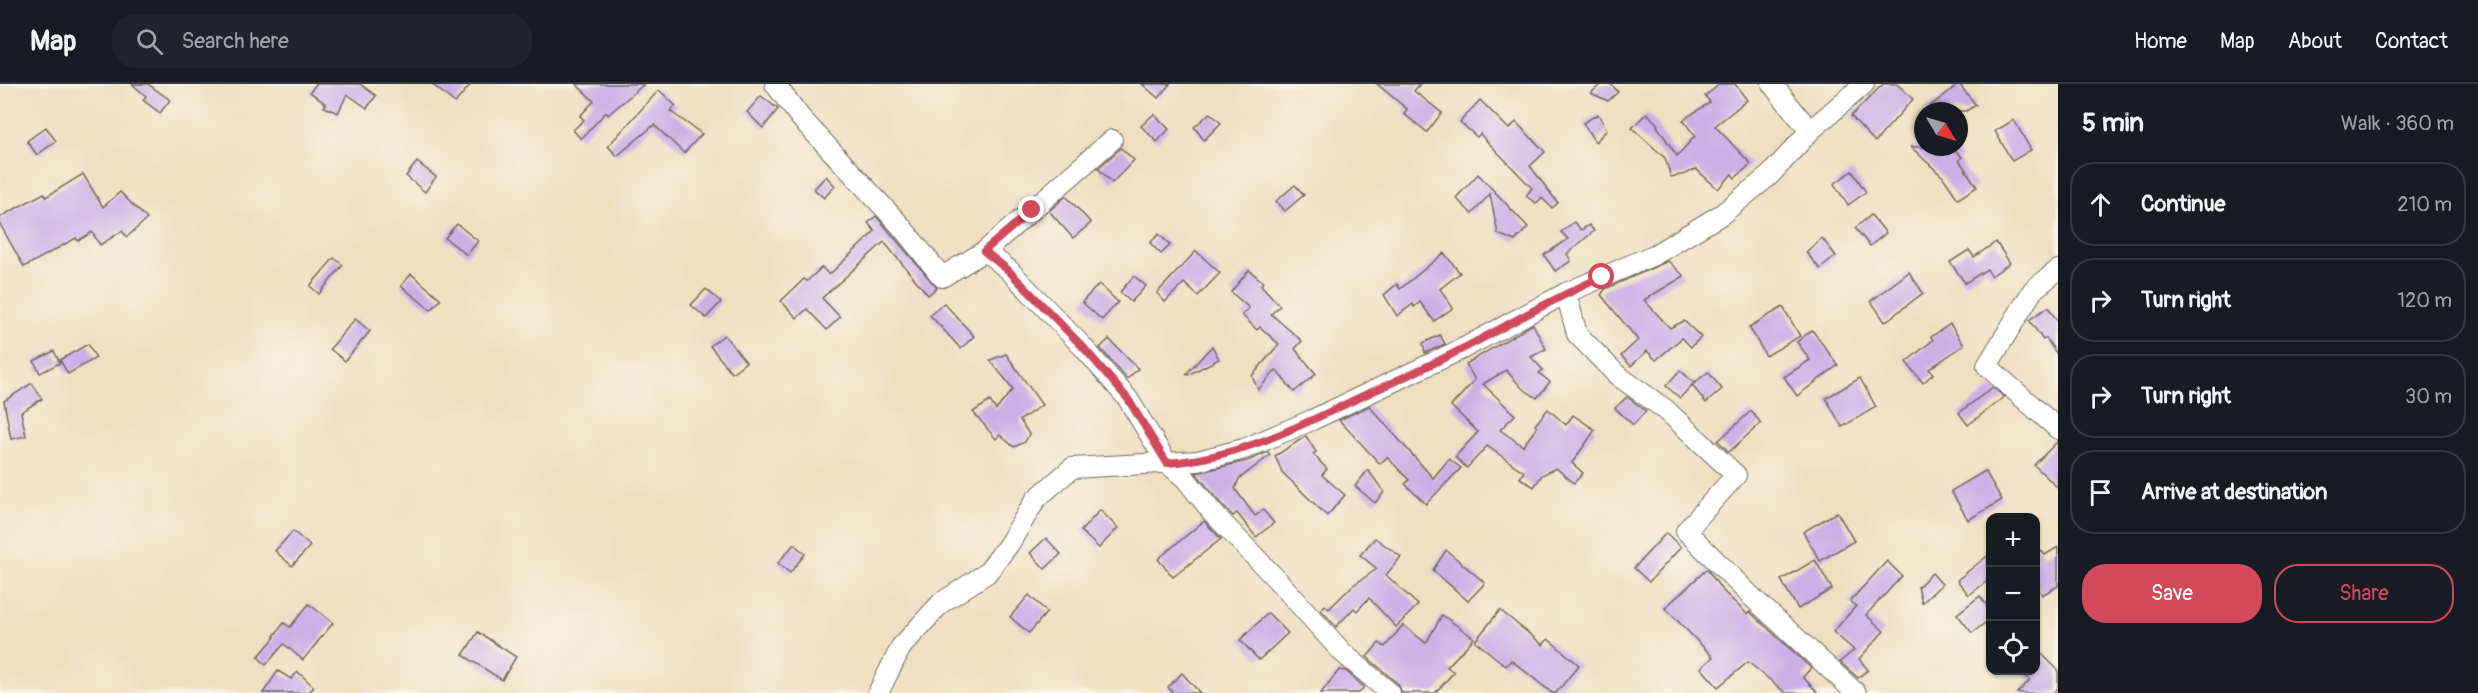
<!DOCTYPE html>
<meta charset="utf-8">
<style>
body{margin:0;font-family:Pangolin,sans-serif;background:#20242c;color:#f1f3f6}
.controls{position:absolute;right:18px;bottom:18px;display:grid;overflow:hidden;border-radius:12px;box-shadow:0 2px 4px #0004}
.controls button{width:54px;height:54px;display:grid;place-items:center;padding:0;border:0;border-bottom:2px solid #363941;background:#171b24;color:#f1f3f6;font:30px sans-serif}
.compass{position:absolute;left:1914px;top:18px;width:54px;height:54px;border-radius:50%;background:#171b24;box-shadow:0 2px 4px #0004;rotate:128deg}
.stop{position:absolute;width:18px;height:18px;margin:-14px;border:4px solid #d1495b;border-radius:50%;background:#fff}
.stop.end{background:#d1495b;border-color:#fff;box-shadow:0 2px 6px #0008}
.list{margin:0;padding:0;list-style:none}
h2{display:flex;justify-content:space-between;align-items:center;height:78px;margin:0;padding:0 24px;font-size:26px}
h2 small{font-size:20px;font-weight:400;color:#9ea1a6}
.list li{display:grid;grid-template-columns:39px 1fr auto;gap:18px;align-items:center;box-sizing:border-box;height:84px;margin:0 12px 12px;padding:0 12px;border:2px solid #363941;border-radius:24px}
.list b{display:block;font-size:22px;white-space:nowrap}
.list em{font-size:20px;font-style:normal;color:#9ea1a6}
.actions{display:flex;gap:12px;padding:18px 24px}
.actions a{flex:1;padding:14px 0;border:2px solid #d1495b;border-radius:24px;text-align:center;font-size:21px;color:#d1495b}
.actions .main{background:#d1495b;color:#fff}
.icon{flex:none;width:33px;height:33px;fill:none;stroke:currentColor;stroke-width:2;stroke-linecap:round;stroke-linejoin:round}
.map{position:relative;flex:none;width:2058px;height:609px;overflow:hidden}
header{display:flex;align-items:center;gap:36px;box-sizing:border-box;height:84px;padding:0 30px;background:#171b24;border-bottom:2px solid #363941}
header strong{font-size:28px}
nav{display:flex;gap:33px;margin-inline-start:auto;font-size:21px}
.search{width:420px;height:54px;background:#20242c;display:flex;align-items:center;gap:15px;box-sizing:border-box;padding:0 21px;border-radius:24px;color:#9ea1a6;font-size:22px}
main{display:flex}
aside{flex:1;background:#171b24}
.map>svg:first-child{display:block}
.building{fill:#cbafe7}
.lines{fill:none;stroke-linecap:round;stroke-linejoin:round}
.minor-casing{stroke:#706a5f;stroke-width:22}
.minor{stroke:#fff;stroke-width:20}
.route{stroke:#d1495b;stroke-width:8}
</style>
<header>
<strong>Map</strong>
<div class="search"><svg class="icon" aria-label="search" viewBox="0 0 24 24"><circle cx="10" cy="10" r="6"/><path d="M15 15l6 6"/></svg>Search here</div>
<nav><a>Home</a><a>Map</a><a>About</a><a>Contact</a></nav>
</header>
<main>
<div class="map">
<svg width="2058" height="609" viewBox="0 0 2058 609">
<rect width="100%" height="100%" fill="#f7f3e8"/>
<filter id="ink" filterUnits="userSpaceOnUse"><feTurbulence type="fractalNoise" baseFrequency=".0167" numOctaves="2"/><feDisplacementMap in="SourceGraphic" scale="12" xChannelSelector="R" yChannelSelector="G"/><feConvolveMatrix kernelMatrix="1 2 1 2 8 2 1 2 1" color-interpolation-filters="sRGB"/></filter>
<filter id="wash" filterUnits="userSpaceOnUse"><feTurbulence type="fractalNoise" baseFrequency=".008" numOctaves="4" result="noise"/><feDisplacementMap in="SourceGraphic" scale="24" xChannelSelector="R" yChannelSelector="G"/><feGaussianBlur stdDeviation="1.35" result="paint"/><feColorMatrix in="noise" values="0 0 0 0 0 0 0 0 0 0 0 0 0 0 0 0 0 1.4 0 .05"/><feComposite in="paint" operator="in"/></filter>
<g filter="url(#wash)">
<rect width="100%" height="100%" fill="#efdfc0"/>
<g id="blocks">
<g class="building">
<polygon points="132,0 148,0 170,16 160,29 143,16 146,12"/>
<polygon points="316,0 360,0 376,12 367,24 347,10 338,29 324,23 326,20 310,8"/>
<polygon points="432,0 471,0 455,19"/>
<polygon points="576,0 644,0 608,31 606,28 581,55 573,46 584,36 580,32 594,17"/>
<polygon points="1142,0 1170,0 1158,14"/>
<polygon points="1377,0 1420,0 1414,7 1442,29 1427,48 1404,30 1407,25"/>
<polygon points="1601,0 1611,0 1618,8 1608,17 1591,9"/>
<polygon points="1720,0 1735,0 1747,16 1715,42 1751,80 1735,94 1732,90 1718,105 1696,85 1686,90 1671,93 1665,74 1632,44 1647,29 1658,41 1657,42 1677,72 1695,52 1683,36 1710,18 1705,12"/>
<polygon points="1883,0 1897,0 1913,15 1875,58 1851,32"/>
<polygon points="1959,0 1976,21 1966,27 1924,27"/>
<polygon points="659,6 676,22 670,27 702,50 684,69 654,41 617,72 608,62"/>
<polygon points="761,12 778,25 763,44 747,28"/>
<polygon points="1480,16 1509,45 1516,38 1545,68 1530,82 1558,119 1552,124 1542,114 1536,119 1526,112 1532,104 1480,50 1477,53 1460,38"/>
<polygon points="1210,29 1221,39 1204,56 1194,43"/>
<polygon points="1154,30 1169,45 1157,58 1141,42"/>
<polygon points="1598,30 1607,46 1595,58 1583,39"/>
<polygon points="2014,36 2031,66 2012,77 1995,47"/>
<polygon points="46,43 56,57 37,71 27,57"/>
<polygon points="1911,63 1952,63 1962,73 1959,76 1977,103 1958,115 1943,93"/>
<polygon points="1121,64 1134,76 1112,99 1098,84"/>
<polygon points="417,78 436,93 425,108 406,92"/>
<polygon points="1852,87 1866,108 1848,121 1834,100"/>
<polygon points="83,90 103,123 120,108 147,135 127,153 122,147 100,161 92,148 78,157 76,154 24,183 0,140 0,133 44,109 46,113"/>
<polygon points="1478,90 1528,143 1515,157 1498,150 1490,110 1472,130 1456,114"/>
<polygon points="826,92 835,102 824,114 814,105"/>
<polygon points="1295,101 1304,111 1285,127 1276,117"/>
<polygon points="1066,112 1091,139 1073,154 1049,127"/>
<polygon points="1871,131 1886,149 1870,162 1855,144"/>
<polygon points="876,132 937,204 928,211 884,158 822,214 840,233 827,246 807,225 797,234 781,217 804,195 807,197 822,183 829,191 875,147 868,139"/>
<polygon points="1574,138 1581,146 1589,141 1594,147 1567,170 1571,177 1555,187 1544,171 1568,155 1561,148"/>
<polygon points="457,140 478,157 467,171 445,154"/>
<polygon points="1159,150 1170,161 1161,170 1150,159"/>
<polygon points="1822,154 1836,172 1820,185 1806,168"/>
<polygon points="1996,158 2010,179 1991,192 1987,185 1965,199 1950,178 1969,166 1974,173"/>
<polygon points="1196,167 1220,189 1198,212 1184,199 1165,218 1157,209"/>
<polygon points="1444,169 1460,189 1440,205 1453,224 1434,237 1420,218 1414,223 1413,220 1397,232 1384,211 1397,200 1400,205"/>
<polygon points="334,174 343,181 319,210 310,202"/>
<polygon points="1668,177 1684,192 1644,216 1670,244 1684,237 1701,253 1691,263 1682,254 1656,276 1647,267 1631,282 1621,272 1638,256 1601,211 1605,205"/>
<polygon points="1249,186 1263,198 1261,201 1280,222 1271,230 1302,257 1295,265 1316,290 1294,308 1276,286 1258,306 1252,292 1279,260 1260,243 1257,246 1242,231 1249,224 1231,208"/>
<polygon points="1909,188 1923,209 1885,238 1871,217"/>
<polygon points="411,190 441,215 431,226 401,202"/>
<polygon points="1134,192 1146,202 1131,218 1120,208"/>
<polygon points="1099,200 1118,218 1102,236 1082,218"/>
<polygon points="706,205 721,218 706,234 691,221"/>
<polygon points="944,219 974,252 961,265 930,231"/>
<polygon points="1783,223 1800,252 1766,272 1749,243"/>
<polygon points="2048,223 2058,238 2058,272 2046,254 2043,256 2029,236"/>
<polygon points="355,235 370,247 345,277 330,265"/>
<polygon points="1533,240 1546,265 1531,273 1543,286 1539,289 1550,298 1537,314 1522,304 1506,286 1483,300 1515,331 1500,346 1523,362 1537,343 1535,341 1548,325 1566,341 1573,331 1595,346 1572,379 1583,389 1574,399 1556,384 1542,391 1534,403 1520,394 1524,388 1487,362 1467,384 1455,373 1478,348 1451,322 1475,296 1466,280"/>
<polygon points="1950,240 1964,261 1929,285 1933,290 1923,299 1906,278 1933,256 1931,253"/>
<polygon points="1812,246 1838,281 1797,312 1784,293 1810,276 1797,258"/>
<polygon points="724,251 746,278 732,289 710,262"/>
<polygon points="1440,251 1445,260 1425,269 1423,259"/>
<polygon points="1109,255 1138,285 1127,295 1100,264"/>
<polygon points="88,260 96,274 68,290 60,276"/>
<polygon points="1212,262 1219,275 1188,291 1186,290"/>
<polygon points="54,267 60,279 40,289 34,277"/>
<polygon points="1006,270 1042,321 1020,336 1029,350 1025,358 1014,363 1000,351 996,355 973,328 990,317 996,326 1013,305 990,276"/>
<polygon points="1680,286 1694,299 1692,301 1708,288 1722,305 1706,319 1692,301 1680,314 1666,302"/>
<polygon points="1860,294 1876,323 1842,343 1826,314"/>
<polygon points="32,299 42,315 21,328 26,352 11,355 4,317"/>
<polygon points="1993,303 2004,313 1968,341 1959,329"/>
<polygon points="1627,313 1646,327 1633,341 1615,324"/>
<polygon points="1369,322 1433,394 1449,375 1461,384 1426,420 1405,400 1409,396 1387,373 1380,380 1339,336"/>
<polygon points="1751,327 1761,339 1729,368 1718,357"/>
<polygon points="1306,352 1316,368 1313,370 1327,385 1322,391 1345,411 1327,432 1282,388 1275,372"/>
<polygon points="2058,357 2058,404 2034,381"/>
<polygon points="1268,368 1270,371 1239,395 1235,405 1255,432 1263,426 1274,439 1256,453 1237,429 1233,432 1221,420 1196,389 1247,377"/>
<polygon points="1368,386 1384,408 1375,419 1355,402"/>
<polygon points="1985,387 2002,416 1968,436 1951,407"/>
<polygon points="1100,426 1118,444 1099,464 1081,447"/>
<polygon points="1837,428 1854,457 1820,477 1803,448"/>
<polygon points="1204,437 1221,455 1173,493 1158,475"/>
<polygon points="293,447 310,462 292,482 275,467"/>
<polygon points="1666,449 1681,463 1649,498 1634,484"/>
<polygon points="1046,454 1061,470 1045,485 1030,469"/>
<polygon points="1375,454 1401,473 1386,491 1418,521 1396,543 1369,514 1357,527 1354,524 1336,543 1321,526 1325,521 1329,525 1352,502 1377,485 1360,471"/>
<polygon points="794,460 805,470 790,489 778,479"/>
<polygon points="2036,461 2045,471 2058,463 2058,502 2042,511 2036,499"/>
<polygon points="1446,466 1485,499 1468,517 1433,486"/>
<polygon points="1990,470 1990,495 1969,511 1957,496"/>
<polygon points="1815,476 1832,505 1798,525 1781,496"/>
<polygon points="1887,477 1902,492 1866,531 1884,547 1859,575 1868,586 1858,594 1840,578 1854,566 1833,548 1856,522 1850,517"/>
<polygon points="1707,485 1721,505 1747,530 1750,528 1811,584 1803,593 1818,609 1786,609 1748,578 1718,603 1701,584 1713,573 1665,524"/>
<polygon points="1932,489 1942,500 1922,519 1918,503"/>
<polygon points="1029,511 1047,528 1029,549 1010,533"/>
<polygon points="1980,512 1990,526 1990,535 1972,549 1957,530"/>
<polygon points="309,520 333,539 303,576 284,560 266,581 258,573 275,553 274,552 284,539 290,543"/>
<polygon points="1500,526 1543,561 1548,555 1579,581 1556,609 1552,609 1511,576 1506,582 1475,557"/>
<polygon points="1268,529 1288,549 1259,576 1240,556"/>
<polygon points="1442,531 1474,554 1447,583 1454,588 1435,609 1402,609 1398,600 1367,573 1379,559 1385,563 1403,541 1426,559"/>
<polygon points="478,548 516,573 502,596 463,571"/>
<polygon points="2036,564 2058,586 2058,604 2053,609 2017,609 2030,596 2021,586 2036,586"/>
<polygon points="1339,586 1346,587 1364,603 1359,609 1321,609"/>
<polygon points="278,587 291,595 298,588 314,603 308,609 263,609"/>
<polygon points="1182,589 1200,609 1173,609 1168,603"/>
</g>
</g>
</g>
<g filter="url(#ink)">
<use href="#blocks" fill-opacity="0" stroke="#706a5f" stroke-width="1.5"/>
<g class="lines">
<g class="minor-casing">
<g id="minor">
<polyline points="775,0 800,33 900,141 942,193 985,167 1009,186 1083,263 1128,315 1167,379 1185,394 1212,428 1281,500 1342,568 1390,609"/>
<polyline points="1772,0 1810,47"/>
<polyline points="985,167 1112,56"/>
<polyline points="2058,186 2033,206 1987,282 2058,345"/>
<polyline points="1566,209 1577,250 1617,291 1666,326 1736,391 1686,447 1754,515 1856,609"/>
<polyline points="878,609 901,563 941,519 987,489 1009,460 1036,415 1072,384 1198,377 1244,365 1312,336 1462,265 1566,209 1656,170 1722,130 1770,91 1810,47 1864,0"/>
</g>
</g>
<use href="#minor" class="minor"/>
</g>
</g>
<g class="lines" filter="url(#ink)">
<path class="route" d="M1032,126l-48,41 24,19 75,77 45,52 39,64c67,-5 121,-31 181,-60 38,-18 78,-35 116,-55 46,-24 90,-50 138,-71"/>
</g>
</svg>
<div class="controls">
<button>+</button>
<button>−</button>
<button><svg class="icon" aria-label="locate" viewBox="0 0 24 24"><circle cx="12" cy="12" r="6"/><path d="M12 2v4M12 18v4M2 12h4M18 12h4"/></svg></button>
</div>
<svg class="compass" viewBox="-18 -18 36 36"><path d="M0-13l5 13h-10z" fill="#e53935"/><path d="M0 13l5-13h-10z" fill="#9ea1a6"/></svg>
<div class="stop" style="left:1602px;top:193px"></div>
<div class="stop end" style="left:1032px;top:126px"></div>
</div>
<aside>
<h2>5 min<small>Walk · 360 m</small></h2>
<ul class="list">
<li><svg class="icon" aria-label="ahead" viewBox="0 0 24 24"><path d="M12 20V5M6 11l6-6 6 6"/></svg><div><b>Continue</b></div><em>210 m</em></li>
<li><svg class="icon" aria-label="right" viewBox="0 0 24 24"><path d="M7 20v-9h11M14 6l5 5-5 5"/></svg><div><b>Turn right</b></div><em>120 m</em></li>
<li><svg class="icon" aria-label="right" viewBox="0 0 24 24"><path d="M7 20v-9h11M14 6l5 5-5 5"/></svg><div><b>Turn right</b></div><em>30 m</em></li>
<li><svg class="icon" aria-label="arrive" viewBox="0 0 24 24"><path d="M6 21V4h12l-3 4 3 4H6"/></svg><div><b>Arrive at destination</b></div></li>
</ul>
<div class="actions"><a class="main">Save</a><a>Share</a></div>
</aside>
</main>
